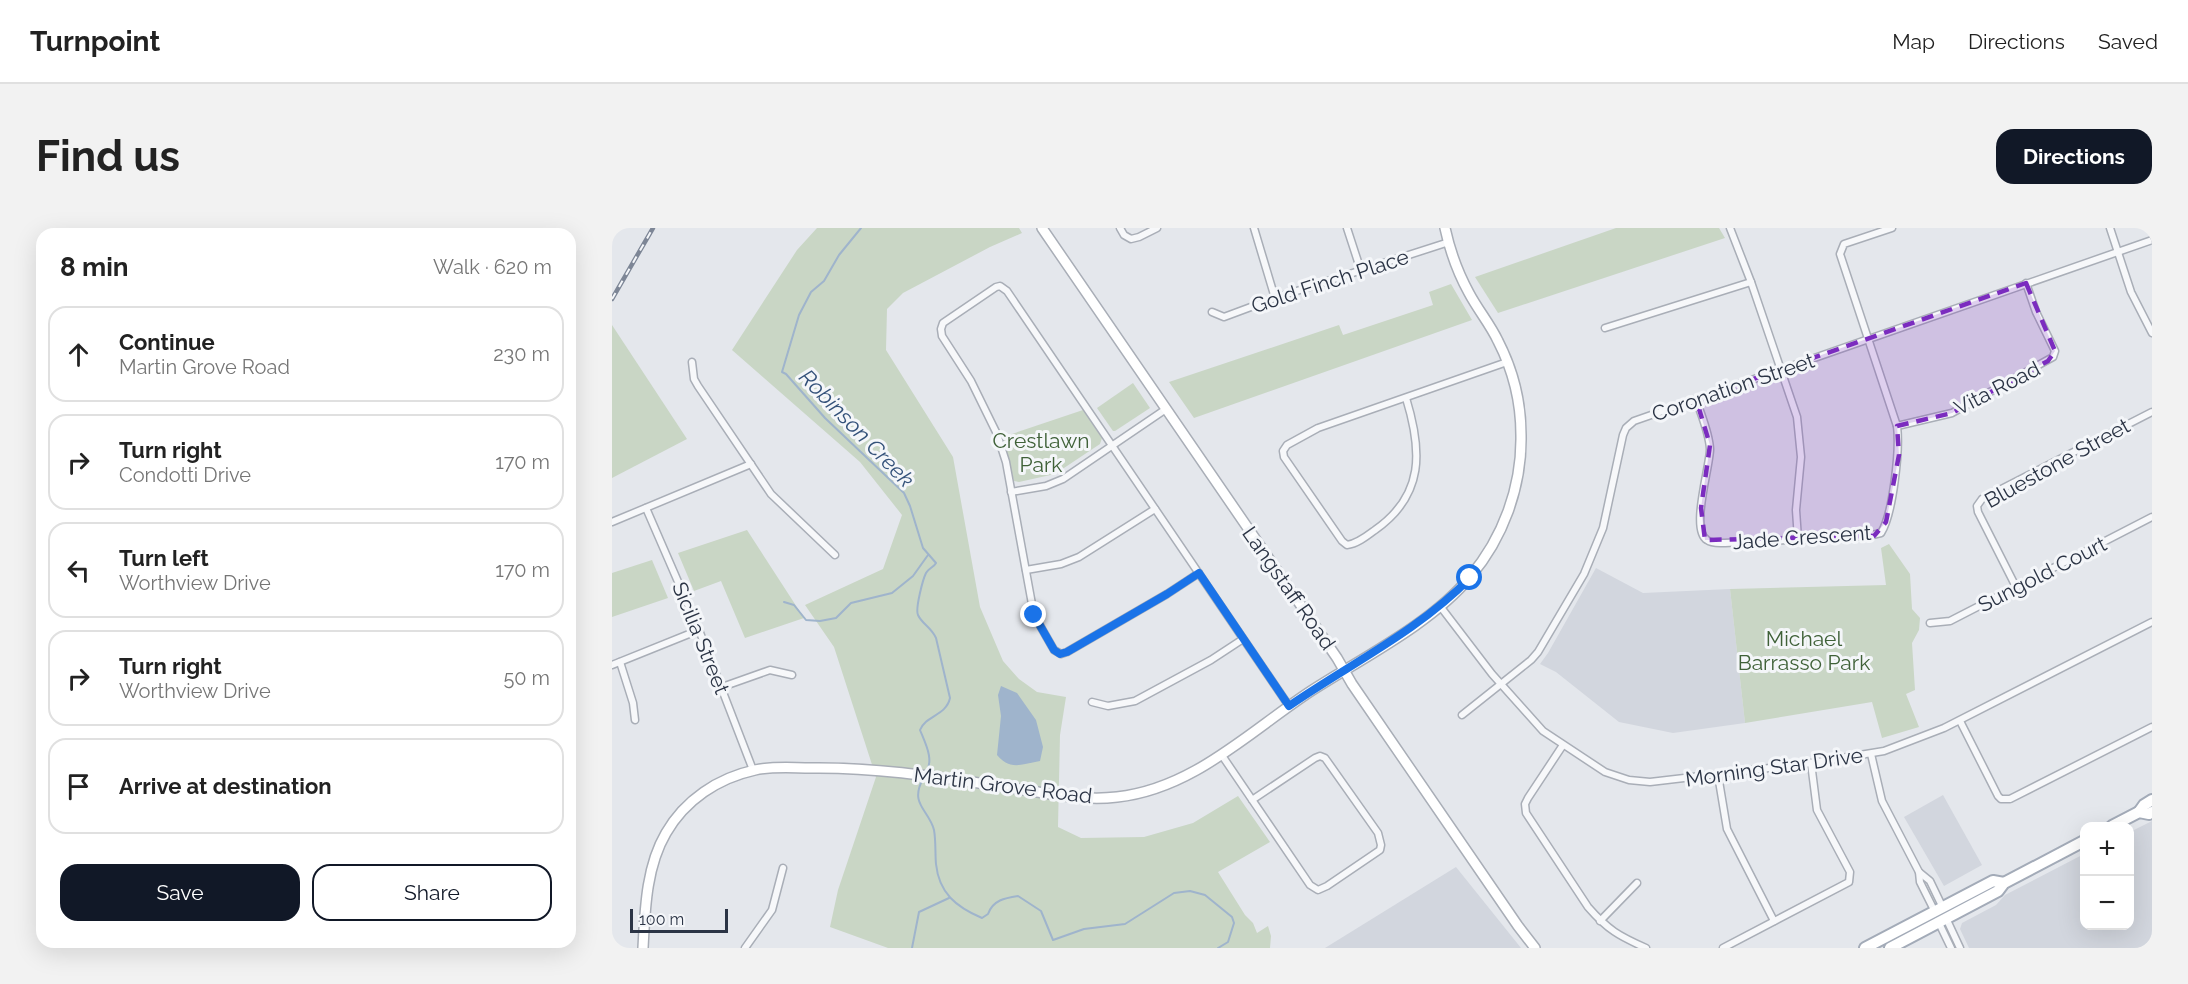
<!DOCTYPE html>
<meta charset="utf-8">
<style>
body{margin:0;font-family:Raleway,sans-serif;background:#f2f2f2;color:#222}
.controls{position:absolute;right:18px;bottom:18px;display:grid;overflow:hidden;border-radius:12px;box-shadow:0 6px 24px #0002}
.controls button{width:54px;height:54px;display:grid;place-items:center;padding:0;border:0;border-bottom:2px solid #e0e0e0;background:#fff;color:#222;font:30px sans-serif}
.scale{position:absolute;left:18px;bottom:15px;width:98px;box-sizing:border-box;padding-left:6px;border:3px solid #2b3445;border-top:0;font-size:16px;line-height:21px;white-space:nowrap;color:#2b3445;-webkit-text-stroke:4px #f4f6f9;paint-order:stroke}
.stop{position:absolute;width:18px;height:18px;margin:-14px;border:4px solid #1a73e8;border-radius:50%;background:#fff}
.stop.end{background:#1a73e8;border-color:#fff;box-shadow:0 2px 6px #0008}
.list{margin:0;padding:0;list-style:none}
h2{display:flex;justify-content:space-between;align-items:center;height:78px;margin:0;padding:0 24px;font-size:26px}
h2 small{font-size:20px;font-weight:400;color:#767676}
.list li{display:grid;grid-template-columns:39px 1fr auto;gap:18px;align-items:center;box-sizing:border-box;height:96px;margin:0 12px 12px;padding:0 12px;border:2px solid #e0e0e0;border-radius:18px}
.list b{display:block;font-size:22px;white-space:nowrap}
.list p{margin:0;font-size:20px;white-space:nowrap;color:#767676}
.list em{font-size:20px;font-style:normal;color:#767676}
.actions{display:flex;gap:12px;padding:18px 24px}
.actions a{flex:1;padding:14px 0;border:2px solid #111827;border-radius:18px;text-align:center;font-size:21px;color:#111827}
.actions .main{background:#111827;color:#fff}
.icon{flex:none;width:33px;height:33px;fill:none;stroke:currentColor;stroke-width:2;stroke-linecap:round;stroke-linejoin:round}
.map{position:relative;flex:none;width:1540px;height:720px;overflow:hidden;border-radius:18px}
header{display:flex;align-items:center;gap:36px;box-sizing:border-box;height:84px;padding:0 30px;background:#fff;border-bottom:2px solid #e0e0e0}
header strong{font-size:28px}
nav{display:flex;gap:33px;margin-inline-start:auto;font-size:21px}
.intro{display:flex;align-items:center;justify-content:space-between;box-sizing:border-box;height:144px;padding:0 36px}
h1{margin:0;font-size:42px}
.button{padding:15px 27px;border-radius:18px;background:#111827;color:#fff;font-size:21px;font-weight:700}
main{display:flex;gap:36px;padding:0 36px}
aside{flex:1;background:#fff;border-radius:18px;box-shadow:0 6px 24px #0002}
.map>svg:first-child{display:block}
.built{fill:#d2d6de}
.green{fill:#c9d6c5}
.water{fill:#9fb4cc}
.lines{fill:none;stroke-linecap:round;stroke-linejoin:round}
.stream{stroke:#9fb4cc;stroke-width:2}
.street-casing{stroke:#a9aeb7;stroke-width:9}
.secondary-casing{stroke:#a9aeb7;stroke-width:12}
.primary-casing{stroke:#a3abb8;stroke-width:14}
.street{stroke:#f7f8fa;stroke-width:6}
.secondary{stroke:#fff;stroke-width:9}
.primary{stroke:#fff;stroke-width:10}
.rail-casing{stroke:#7d8696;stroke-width:4.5}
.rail{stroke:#f4f6f9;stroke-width:2;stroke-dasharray:7;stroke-linecap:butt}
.route{stroke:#1a73e8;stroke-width:8}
.marked{fill:#7b2cbf;fill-opacity:0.2;stroke:#7b2cbf;stroke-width:4.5;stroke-dasharray:12 8;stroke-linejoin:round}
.labels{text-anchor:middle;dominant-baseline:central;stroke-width:6;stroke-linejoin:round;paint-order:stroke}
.street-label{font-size:21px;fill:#2b3445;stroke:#f4f6f9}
.park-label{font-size:21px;fill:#3f6138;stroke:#f4f6f9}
.water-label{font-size:22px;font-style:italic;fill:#34527a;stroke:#f4f6f9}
</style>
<header>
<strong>Turnpoint</strong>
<nav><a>Map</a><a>Directions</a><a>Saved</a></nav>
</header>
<div class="intro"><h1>Find us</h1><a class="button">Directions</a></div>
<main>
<aside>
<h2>8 min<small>Walk · 620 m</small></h2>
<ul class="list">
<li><svg class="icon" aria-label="ahead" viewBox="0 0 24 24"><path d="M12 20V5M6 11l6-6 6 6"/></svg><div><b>Continue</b><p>Martin Grove Road</p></div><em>230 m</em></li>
<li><svg class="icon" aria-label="right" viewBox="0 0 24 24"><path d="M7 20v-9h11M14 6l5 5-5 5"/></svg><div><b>Turn right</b><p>Condotti Drive</p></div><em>170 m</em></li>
<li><svg class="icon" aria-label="left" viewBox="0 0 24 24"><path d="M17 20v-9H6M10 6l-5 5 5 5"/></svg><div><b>Turn left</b><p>Worthview Drive</p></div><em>170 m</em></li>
<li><svg class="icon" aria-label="right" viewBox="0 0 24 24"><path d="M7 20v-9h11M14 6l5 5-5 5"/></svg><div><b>Turn right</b><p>Worthview Drive</p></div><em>50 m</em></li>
<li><svg class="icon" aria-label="arrive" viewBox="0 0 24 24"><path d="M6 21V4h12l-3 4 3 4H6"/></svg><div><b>Arrive at destination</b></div></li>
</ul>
<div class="actions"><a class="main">Save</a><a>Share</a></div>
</aside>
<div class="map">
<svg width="1540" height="720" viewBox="0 0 1540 720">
<rect width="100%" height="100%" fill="#e4e7ec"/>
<g class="built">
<polygon points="984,340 1031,365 1118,361 1133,495 1061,505 1007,494 944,444 928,436 936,425"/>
<polygon points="1331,567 1370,637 1332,658 1292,589"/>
<polygon points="1540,593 1540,720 1357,720 1348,701 1350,695 1384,677 1393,667 1472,626 1472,698 1518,698 1518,604"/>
<polygon points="844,639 909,720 713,720"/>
</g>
<g class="green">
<polygon points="205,0 407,0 410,5 378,19 291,65 275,81 274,122 341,229 368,379 391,433 407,451 425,464 454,469 448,507 446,599 469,610 532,609 581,595 626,568 658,614 606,644 633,687 641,695 645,705 656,698 659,708 658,720 276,720 218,699 226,662 264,549 222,419 193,377 271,341 290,287 248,234 120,122 185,22"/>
<polygon points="1004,0 1107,0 1113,10 886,85 863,49"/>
<polygon points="839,56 860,92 582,190 557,154 727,97 731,107 821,77 817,64"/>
<polygon points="0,97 75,211 0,250"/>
<polygon points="521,155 538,180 503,203 501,203 485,180"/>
<polygon points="471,182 490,210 488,216 443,246 407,254 402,253 391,209"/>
<polygon points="135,302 192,390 133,410 109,353 82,363 66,325"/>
<polygon points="1277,316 1298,346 1300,381 1308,390 1307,402 1300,415 1303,462 1294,466 1307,499 1270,510 1260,474 1133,495 1118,361 1274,357 1269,320"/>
<polygon points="40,332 56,370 0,389 0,345"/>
</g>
<path class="water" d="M389,458l16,7 19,27 7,27 -3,14c-17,3 -30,10 -43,-6l4,-39 -3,-21z"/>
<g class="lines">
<g class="stream">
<path d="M249,0l-22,27 -15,26 -13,11 -12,23 -17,57 4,2 39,44 79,75 6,13 13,42 13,15c-2,4 -7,5 -10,10 -3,6 -11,36 -8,42 4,9 13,12 18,23l14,60c-4,18 -24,17 -30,32 6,15 14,29 6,44"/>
<polyline points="172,374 182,377 194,392 208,393 224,390 239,375 280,365 301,348 316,327"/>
<path d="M311,551c-14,25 6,31 11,51 2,11 1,23 2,34 3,29 20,43 46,54l6,-4c5,-14 17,-16 30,-18l23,15 12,29 31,-11 41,-5 49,-31 16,-2 15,4 27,22 2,6 -6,19 -10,6"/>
<polyline points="300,720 307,684 337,670"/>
</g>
<g class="street-casing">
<g id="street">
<polyline points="508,0 512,7 519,11 527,9 545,0"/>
<polyline points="642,0 663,70"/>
<polyline points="735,0 749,43"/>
<polyline points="1118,0 1139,54 1185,189 1189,229 1184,282 1186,311"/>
<polyline points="1498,0 1519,64 1540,105"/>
<polyline points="600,84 612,89 663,70 837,14"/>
<polyline points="993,100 1139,54"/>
<polyline points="80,134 82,151 86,158 159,266 223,327"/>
<path d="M794,170c16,52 19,97 -31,132 -8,6 -18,14 -28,15l-5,-4 -58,-84 -1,-6 4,-6 31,-17 189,-66"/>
<path d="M1084,171c5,16 13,33 14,50 0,18 -20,81 -3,91 5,4 12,3 18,3l143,-7 13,-3c12,-19 19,-83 16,-107l-57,-172 4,-10 48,-16"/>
<polyline points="1285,198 1340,185 1441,129 1443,123 1424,84 1414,55"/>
<polyline points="399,264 434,258 451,251 554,181"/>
<polyline points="34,280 87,402 141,542"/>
<polyline points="0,294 139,236"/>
<polyline points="414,342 449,336 467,329 543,281"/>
<polyline points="587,345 555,366 455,424 449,426 442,422 422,387 394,234 385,206 359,153 330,108 329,101 331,95 384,59 388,58 395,63 677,478"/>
<polyline points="1404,359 1366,284 1365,278 1370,271 1540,184"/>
<polyline points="828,378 880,446 931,503 993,544 1017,552 1038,554 1199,535 1272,523 1332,500 1540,394"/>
<polyline points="1318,395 1338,393 1540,289"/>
<polyline points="8,434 21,475 23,492"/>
<polyline points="0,437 87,402"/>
<polyline points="110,459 158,442 180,447"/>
<polyline points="480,474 496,478 523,473 599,432 631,411"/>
<polyline points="850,487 919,432 926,424 972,346 991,300 1011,207 1014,200 1022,193 1540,12"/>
<polyline points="1348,493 1386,568 1389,571 1398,571 1540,499"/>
<path d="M951,517l-35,53 -3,6 1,9 62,94c20,23 31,29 58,41"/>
<polyline points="609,526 698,657 706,662 715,658 768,622 769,617 766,605 713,530 708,528 703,530 640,572"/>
<polyline points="1259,526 1270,573 1307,644 1308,654 1323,684"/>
<polyline points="1106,547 1115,601 1162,693"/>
<polyline points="1307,644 1318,653 1331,680"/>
<polyline points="1334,690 1348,720"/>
<polyline points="988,693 1025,655"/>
<polyline points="1326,693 1339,720"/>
<polyline points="133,720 160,682 171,640"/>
<polyline points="1111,720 1237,654 1238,644 1205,582 1199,535"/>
</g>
</g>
<g class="secondary-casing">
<g id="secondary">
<polyline points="430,0 725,430 740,456 906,698 923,720"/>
<path d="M31,720c2,-38 3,-81 23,-115 19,-33 52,-55 89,-63 18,-4 37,-2 56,-2 70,-1 139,11 208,21 32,5 65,12 98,8 76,-8 133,-66 194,-106 51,-33 120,-67 159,-114 33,-39 52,-90 51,-142 0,-32 -8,-65 -23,-94 -8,-17 -20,-31 -29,-48 -11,-20 -19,-42 -24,-65"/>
</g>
</g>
<g class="primary-casing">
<g id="primary">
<polyline points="1527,584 1532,577 1540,572"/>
<polyline points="1500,598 1527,584 1537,586 1540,584"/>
<polyline points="1253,720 1381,653 1392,655"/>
<polyline points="1278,720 1386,663 1392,655 1472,613"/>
</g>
</g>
<use href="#street" class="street"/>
<use href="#secondary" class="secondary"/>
<use href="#primary" class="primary"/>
<g class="rail-casing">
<polyline id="rail" points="0,71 41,0"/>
</g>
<use href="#rail" class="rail"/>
</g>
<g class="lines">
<path class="route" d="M422,387l20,35 6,4 7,-2 100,-58 32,-21 90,133c61,-42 129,-75 181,-128"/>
</g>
<path class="marked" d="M1414,55l29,68 -7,10 -96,52 -55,13 2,29 -13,67 -12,14 -169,4 -4,-32 9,-63 -14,-46z"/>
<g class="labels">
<g class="street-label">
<text transform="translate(718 53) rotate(-18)">Gold Finch Place</text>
<text transform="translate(1121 159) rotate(-19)">Coronation Street</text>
<text transform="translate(1385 160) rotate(-27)">Vita Road</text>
<text transform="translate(1445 235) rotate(-29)">Bluestone Street</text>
<text transform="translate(1190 309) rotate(-4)">Jade Crescent</text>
<text transform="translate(1430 346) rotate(-27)">Sungold Court</text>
<text transform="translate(677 360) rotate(55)">Langstaff Road</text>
<text transform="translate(89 410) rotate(68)">Sicilia Street</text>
<text transform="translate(1162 539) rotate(-8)">Morning Star Drive</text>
<text transform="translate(391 557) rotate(7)">Martin Grove Road</text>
</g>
<g class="park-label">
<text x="429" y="212">Crestlawn<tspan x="429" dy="24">Park</tspan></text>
<text x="1192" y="410">Michael<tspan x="1192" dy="24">Barrasso Park</tspan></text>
</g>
<g class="water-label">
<text transform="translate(245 200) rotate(46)">Robinson Creek</text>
</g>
</g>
</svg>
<div class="controls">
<button>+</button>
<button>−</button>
</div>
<div class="scale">100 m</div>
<div class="stop" style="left:858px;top:350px"></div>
<div class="stop end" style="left:422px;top:387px"></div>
</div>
</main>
